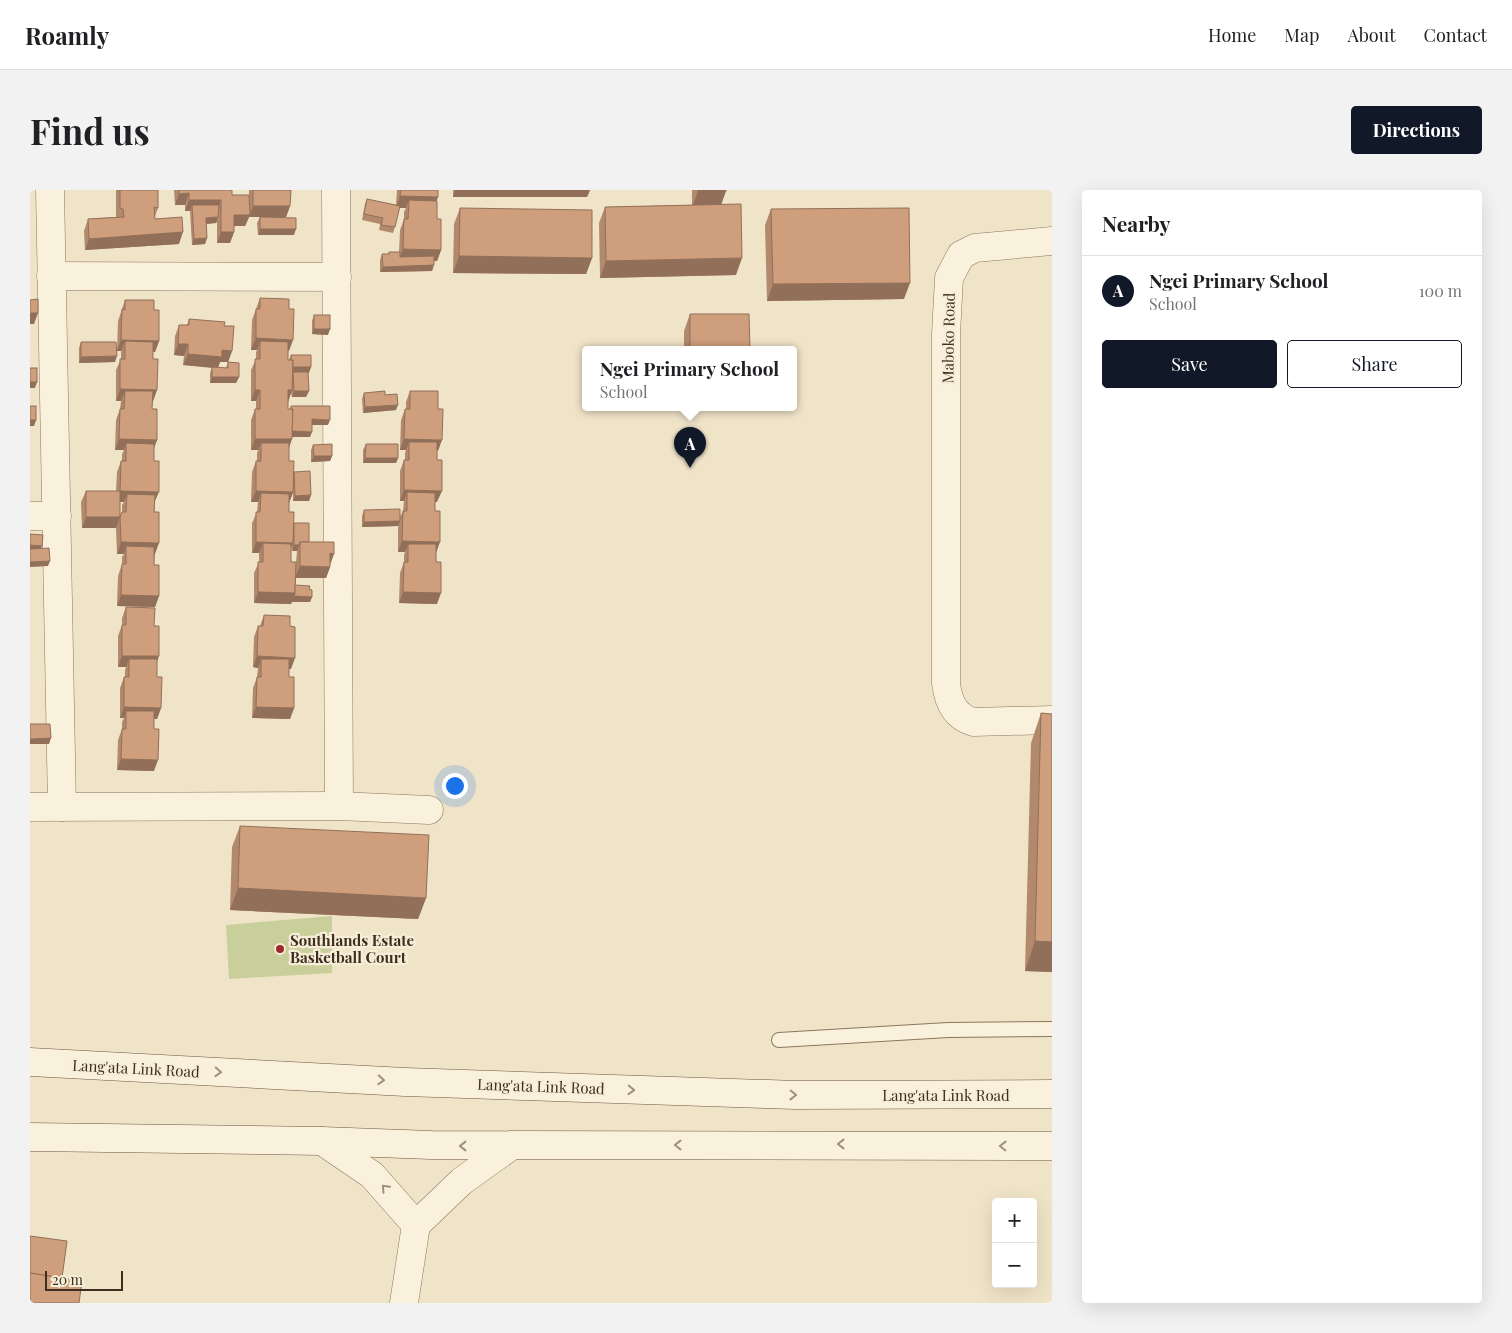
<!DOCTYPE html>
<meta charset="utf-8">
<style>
body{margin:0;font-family:"Playfair Display",serif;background:#f2f2f2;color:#202124}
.controls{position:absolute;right:15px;bottom:15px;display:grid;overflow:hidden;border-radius:5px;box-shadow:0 5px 20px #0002}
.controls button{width:45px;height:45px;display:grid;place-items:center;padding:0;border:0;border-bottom:1px solid #e0e0e0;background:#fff;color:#202124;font:25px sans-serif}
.scale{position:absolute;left:15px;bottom:12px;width:78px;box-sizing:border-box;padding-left:5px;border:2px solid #3d2e20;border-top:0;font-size:14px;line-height:18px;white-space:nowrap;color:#3d2e20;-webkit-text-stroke:4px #f7eed8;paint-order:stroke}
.you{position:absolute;left:424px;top:595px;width:18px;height:18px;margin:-12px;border:4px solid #fff;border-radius:50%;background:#1a73e8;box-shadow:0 0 0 8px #1a73e833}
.badge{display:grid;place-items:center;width:32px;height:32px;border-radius:50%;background:#111827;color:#fff;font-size:16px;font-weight:700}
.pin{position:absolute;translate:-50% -41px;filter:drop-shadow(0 1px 2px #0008)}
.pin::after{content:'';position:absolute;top:26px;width:18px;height:15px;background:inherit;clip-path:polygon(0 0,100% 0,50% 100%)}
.popup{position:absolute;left:552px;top:156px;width:215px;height:65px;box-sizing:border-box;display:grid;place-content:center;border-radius:5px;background:#fff;filter:drop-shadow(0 1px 4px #0005);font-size:16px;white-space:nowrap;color:#757577}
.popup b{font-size:19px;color:#202124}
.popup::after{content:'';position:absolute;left:50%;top:100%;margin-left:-10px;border:10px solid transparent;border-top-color:#fff}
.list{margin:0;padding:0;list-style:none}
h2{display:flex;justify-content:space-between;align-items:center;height:65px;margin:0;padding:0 20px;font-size:21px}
h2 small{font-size:16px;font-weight:400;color:#757577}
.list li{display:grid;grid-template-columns:32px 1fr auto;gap:15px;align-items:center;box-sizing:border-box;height:70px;padding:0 20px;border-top:1px solid #e0e0e0}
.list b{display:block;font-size:19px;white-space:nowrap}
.list p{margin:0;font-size:16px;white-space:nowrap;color:#757577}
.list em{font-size:16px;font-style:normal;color:#757577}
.actions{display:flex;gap:10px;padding:15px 20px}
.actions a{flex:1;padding:11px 0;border:1px solid #111827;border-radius:5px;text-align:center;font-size:18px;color:#111827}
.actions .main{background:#111827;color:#fff}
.map{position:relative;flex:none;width:1022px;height:1113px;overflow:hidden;border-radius:5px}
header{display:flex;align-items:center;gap:30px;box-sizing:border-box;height:70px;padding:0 25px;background:#fff;border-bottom:1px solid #e0e0e0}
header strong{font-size:24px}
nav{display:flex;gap:28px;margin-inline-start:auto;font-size:18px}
.intro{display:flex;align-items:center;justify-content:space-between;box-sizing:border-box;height:120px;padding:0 30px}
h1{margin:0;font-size:35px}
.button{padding:12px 22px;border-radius:5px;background:#111827;color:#fff;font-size:18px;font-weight:700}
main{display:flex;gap:30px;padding:0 30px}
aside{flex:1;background:#fff;border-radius:5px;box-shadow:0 5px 20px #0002}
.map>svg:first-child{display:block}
.green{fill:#c9cf9b}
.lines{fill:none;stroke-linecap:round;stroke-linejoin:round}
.lane-casing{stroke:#8d765c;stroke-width:16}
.street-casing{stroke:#8d765c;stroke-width:29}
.secondary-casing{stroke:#6f573f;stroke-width:29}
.lane{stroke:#faf1dc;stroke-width:14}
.street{stroke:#faf1dc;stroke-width:28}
.secondary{stroke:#faf1dc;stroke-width:28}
.wall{fill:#b2896c;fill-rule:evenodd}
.shaded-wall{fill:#916f58}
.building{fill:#cf9f7d;stroke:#916f58}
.oneway{stroke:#9c907e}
.poi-dot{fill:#9e2a2b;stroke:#f7eed8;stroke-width:2}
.labels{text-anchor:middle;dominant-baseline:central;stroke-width:4.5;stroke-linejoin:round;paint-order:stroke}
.street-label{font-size:15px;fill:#3d2e20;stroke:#f7eed8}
.poi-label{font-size:15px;font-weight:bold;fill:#3d2e20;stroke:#f7eed8;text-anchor:start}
</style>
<header>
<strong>Roamly</strong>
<nav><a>Home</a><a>Map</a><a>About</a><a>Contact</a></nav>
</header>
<div class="intro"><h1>Find us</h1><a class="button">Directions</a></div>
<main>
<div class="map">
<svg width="1022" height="1113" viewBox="0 0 1022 1113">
<rect width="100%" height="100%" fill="#f0e4c8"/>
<polygon class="green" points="302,726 302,783 199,789 196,735"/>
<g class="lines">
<g class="lane-casing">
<polyline id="lane" points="749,850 918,840 1022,839"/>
</g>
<g class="street-casing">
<g id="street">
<polyline points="20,0 32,617"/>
<polyline points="306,0 309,616"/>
<path d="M1022,51l-77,7 -14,7 -12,23 -3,56v349c2,18 8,33 27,39l79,-2"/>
<polyline points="21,86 307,87"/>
<polyline points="0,326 27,326"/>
<polyline points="0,617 309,616 399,620"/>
<polyline points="292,951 342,985 386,1035"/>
<polyline points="386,1035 432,991 481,956"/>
<polyline points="374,1113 386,1035"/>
</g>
</g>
<g class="secondary-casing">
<g id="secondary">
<polyline points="0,872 375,892 766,905 1022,904"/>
<polyline points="0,947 292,951 401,955 1022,956"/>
</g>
</g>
<use href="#lane" class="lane"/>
<use href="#street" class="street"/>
<use href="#secondary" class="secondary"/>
</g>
<g class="wall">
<polygon points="86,0 128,0 128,18 125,26 125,29 149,54 55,60 54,41 58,29 86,27"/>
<polygon points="144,0 202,0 202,5 219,5 219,0 261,0 260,16 256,27 219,27 215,36 204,36 204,42 200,53 187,53 187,32 186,33 176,34 177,48 175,54 162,55 160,21 155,21 155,15 145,15"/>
<polygon points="367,0 408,0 408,7 406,11 407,29 411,60 407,71 404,71 402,81 350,82 350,70 352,64 358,64 359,62 369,62 370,40 374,29 374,22 376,18 369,18 365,37 363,43 349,40 350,34 332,30 335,14 337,9 366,15"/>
<polygon points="423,0 560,0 557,7 423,7"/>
<polygon points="662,0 696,0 691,14 706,85 570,88 569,33 575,17 662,15"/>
<polygon points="430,18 562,68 556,84 423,83 424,34"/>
<polygon points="741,19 874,109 737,111 735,35"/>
<polygon points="230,27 264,45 228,45 227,33"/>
<path d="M230,108l29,53h-1v9h1l2,-5 20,12 -3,6 1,18 -3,6h-14l-1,-4 -3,9v7h2l1,-3 37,19h-16l-2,12h-18l-3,11v13l5,13v-2l17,23 -2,6h-16v-8l-4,10v9l4,13 1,-2 15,19 21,21v4l-4,11h-30l-1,7 14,4 3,8 -2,5h-18l-1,2 -37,-1v-30l5,-11v-9h-7v-30l5,-11 1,-10h-7l1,-30 4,-11h1v-7l1,-4h-7v-30l4,-11h1v-8h-5v-31l5,-11v-7l1,-2h-6l1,-30zM262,355v6h5l-1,11h-5v-13z"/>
<path d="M95,110l29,10 5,31 -4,11h-2v7l4,31 -4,11h-1v8l5,31 -3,8 1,106 -1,11 5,31 -4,11 -38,-1 1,-30 4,-12v-7l2,-3h-7l-1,-26h-34l-1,-26 5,-11h30l1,-19 4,-11h1v-7l2,-4h-9l1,-30 4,-11 1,-8h-5v-31l5,-11v-8h-4l1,-30zM90,312h4l-2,3v7l-2,4z"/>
<polygon points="660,124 720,159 654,159 654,141"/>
<polygon points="284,125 298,145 282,144 282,131"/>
<polygon points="159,129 194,136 202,161 198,172 190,172 188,177 196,178 198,172 209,187 206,193 180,193 180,183 182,178 153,175 154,166 144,165 145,146 149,135 157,135"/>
<polygon points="51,152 85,172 49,173 49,158"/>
<polygon points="380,201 408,261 407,261 407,312 405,312 407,414 369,413 370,383 374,372 374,365 375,362 368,362 368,336 332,337 332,326 334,320 370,327 373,321 374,311 370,311 370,281 374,270 375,270 375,263 376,260 370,260 371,230 375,219 376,219 376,212"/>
<polygon points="334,203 355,205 366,220 333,223 332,209"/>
<polygon points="336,254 368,268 366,273 333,273 333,260"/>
<polygon points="283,255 302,266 300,271 281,272 281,260"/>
<polygon points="96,417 124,436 127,472 127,487 131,518 127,529 124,529 124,581 87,580 88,550 92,539 92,532 94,528 90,528 90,498 94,487 95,487 95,480 96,477 88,477 88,446 92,435 92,428"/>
<polygon points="234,425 261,479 259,479 259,487 264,518 260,529 222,528 223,498 227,487 228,478 223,477 224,447 228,436 230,436"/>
<polygon points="1011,523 1022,524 1022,782 995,781 1001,553"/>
<polygon points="210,636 396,708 388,729 200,720 202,657"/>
</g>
<g class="shaded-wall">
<polygon points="425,0 560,0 557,7 423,7"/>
<polygon points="668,1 696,1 690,18 662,18"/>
<polygon points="159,3 155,15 145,15 149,4"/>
<polygon points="370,6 408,7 404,18 379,10 376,18 366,18"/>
<polygon points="159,10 191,10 187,21 162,15 160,21 155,21"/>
<polygon points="223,16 260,16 256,27 219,27"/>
<polygon points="204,25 220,25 215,36 200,36"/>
<polygon points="188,27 186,33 174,34 176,28"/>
<polygon points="230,39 266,39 264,45 228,45"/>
<polygon points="153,42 149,54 55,60 59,49"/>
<polygon points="191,42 204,42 200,53 187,53"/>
<polygon points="177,48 175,54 162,55 164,49"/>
<polygon points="373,59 411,60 407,71 369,70"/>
<polygon points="429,66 562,68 556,84 423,83"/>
<polygon points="712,68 706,85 570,88 576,71"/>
<polygon points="404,75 402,81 350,82 353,77"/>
<polygon points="880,93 874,109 737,111 743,94"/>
<polygon points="0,123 8,123 4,134 0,134"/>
<polygon points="284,139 300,139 298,145 282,144"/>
<polygon points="226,148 263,150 259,161 230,160 230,151 227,160 221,160"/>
<polygon points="91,150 129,151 125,162 95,161 95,151 91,161 87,161"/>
<polygon points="148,154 158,154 154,166 144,165"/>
<polygon points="192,160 202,161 198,172 190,172 188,178 153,175 158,164"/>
<polygon points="87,166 85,172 49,173 51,167"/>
<polygon points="261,177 281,177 279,183 259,183"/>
<polygon points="182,187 209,187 206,193 180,193"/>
<polygon points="0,192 7,192 5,198 0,198"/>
<polygon points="90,199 127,200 123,211 94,211 95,201 91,211 86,211"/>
<polygon points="225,200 230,200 226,211 221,211"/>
<polygon points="258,200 262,200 258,212 254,212"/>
<polygon points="264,201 279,201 276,207 262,207"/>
<polygon points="368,215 366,220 333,223 335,217"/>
<polygon points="282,229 300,230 298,235 280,235"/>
<polygon points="0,230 6,230 4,236 0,236"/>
<polygon points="261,241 282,242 280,247 259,247"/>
<polygon points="89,249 127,250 123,261 96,253 94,260 85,260"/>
<polygon points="225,249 262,249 258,261 231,253 228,260 221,260"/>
<polygon points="374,249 412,250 408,261 379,260 379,252 376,260 370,260"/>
<polygon points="284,266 302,266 300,271 281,272"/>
<polygon points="335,268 368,268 366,273 333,273"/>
<polygon points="374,300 412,301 407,312 377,311 377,302 374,311 370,311"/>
<polygon points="90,301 129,302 124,313 97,304 94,312 86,312"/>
<polygon points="226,301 263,302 259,313 231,303 228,312 221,312"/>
<polygon points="281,305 279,311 263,311 265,306"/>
<polygon points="56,327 90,327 86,338 52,338"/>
<polygon points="370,331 368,336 332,337 334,332"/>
<polygon points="372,351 410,352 406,363 378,354 375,362 368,362"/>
<polygon points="91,352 129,353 125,364 96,364 96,356 94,364 87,364"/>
<polygon points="226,352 263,353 259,364 233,353 229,363 222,363"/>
<polygon points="0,355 12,356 10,362 0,361"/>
<polygon points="264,355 269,355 267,361 262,361"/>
<polygon points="300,363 304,364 300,375"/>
<polygon points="20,371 18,376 0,377 0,372"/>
<polygon points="270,376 300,377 296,388 265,388"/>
<polygon points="228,402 265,403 282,407 280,412 262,412 261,414 224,413"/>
<polygon points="373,402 411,403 407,414 369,413"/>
<polygon points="91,405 129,406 125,417 87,416"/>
<polygon points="92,466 129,466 125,478 99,469 96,477 88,477"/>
<polygon points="227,466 265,468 261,479 231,478 231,469 228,478 223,477"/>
<polygon points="94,517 131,518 127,529 96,528 96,521 94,528 90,528"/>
<polygon points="226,517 264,518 260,529 222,528"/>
<polygon points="21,548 19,554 0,554 0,549"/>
<polygon points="91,569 128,570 124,581 87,580"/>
<polygon points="208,698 396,708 388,729 200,720"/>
<polygon points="1005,751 1022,752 1022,782 995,781"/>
</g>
<g class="building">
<polygon points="90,0 128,0 128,18 124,17 125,29 152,27 153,42 59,49 58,29 94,27 93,19 90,18"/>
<polygon points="149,0 202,0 202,5 219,5 220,25 204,25 204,42 191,42 191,10 159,10 159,3 149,4"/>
<polygon points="223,0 261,0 260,16 223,16"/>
<polygon points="371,0 408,0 408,7 370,6"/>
<rect x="668" y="0" width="28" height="1"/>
<polygon points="337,9 370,16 365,37 351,35 353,28 334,24"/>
<polygon points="379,10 407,11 407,29 411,29 411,60 373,59 374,29 378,29"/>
<polygon points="711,14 712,68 576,71 575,17"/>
<polygon points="162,15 189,15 188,27 176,28 177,48 164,49"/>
<polygon points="430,18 562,20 562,68 429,66"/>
<polygon points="879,18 880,93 743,94 741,19"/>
<polygon points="230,27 266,28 266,39 230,39"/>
<polygon points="359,62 370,62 370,67 404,66 404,75 353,77 352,64 359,64"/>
<polygon points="230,108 259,109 259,119 264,119 263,150 226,148 226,119 230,119"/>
<polygon points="8,109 8,123 0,123 0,110"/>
<polygon points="95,110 124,110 124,120 129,120 129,151 91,150 92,119 95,120"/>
<polygon points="660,124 719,124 720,159 660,159"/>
<rect x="284" y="125" width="16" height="14"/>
<polygon points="159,129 195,132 194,136 204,136 202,161 192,160 192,167 158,164 158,154 148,154 149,135 159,135"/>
<polygon points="95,151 123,152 123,169 128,169 127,200 90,199 90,169 95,169"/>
<polygon points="230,151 258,152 258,170 263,170 262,200 258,200 258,219 263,219 262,249 225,249 225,219 230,219 230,200 225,200 225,169 230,169"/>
<polygon points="51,152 86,152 87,166 51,167"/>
<polygon points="261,165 281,165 281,177 263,177 263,170 261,170"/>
<polygon points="198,172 209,173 209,187 182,187 182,177 198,178"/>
<rect x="0" y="178" width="7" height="14"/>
<polygon points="263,182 278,182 279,201 264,201"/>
<polygon points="95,201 123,201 122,219 127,219 127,250 89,249 90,219 94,219"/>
<polygon points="355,201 355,205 367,204 368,215 335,217 334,203"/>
<polygon points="380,201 408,201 408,219 413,219 412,250 374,249 375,219 380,219"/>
<rect x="0" y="216" width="6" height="14"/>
<polygon points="261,216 300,216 300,230 282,229 282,242 262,241 263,219 261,219"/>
<polygon points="379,252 407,252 407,270 412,270 412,301 374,300 374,270 379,270"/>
<polygon points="96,253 124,254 124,271 129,271 129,302 90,301 91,271 96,271"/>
<polygon points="231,253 259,253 259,271 264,271 263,302 226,301 226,271 231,271"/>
<polygon points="302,254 302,266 284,266 283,255"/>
<polygon points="336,254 368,254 368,268 335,268"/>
<polygon points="280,281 281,305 265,306 264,282"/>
<polygon points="56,301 90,301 90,327 92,322 96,322 97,304 125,305 124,322 129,322 129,353 91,352 90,327 56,327"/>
<polygon points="377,302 405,303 405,321 410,321 410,352 372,351 373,321 377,321"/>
<polygon points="231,303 259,304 259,322 264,322 263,353 226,352 226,322 230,322"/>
<polygon points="370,319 370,331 334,332 334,320"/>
<polygon points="264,333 279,333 279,352 270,352 269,355 264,355"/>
<polygon points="0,344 13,345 12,356 0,355"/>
<polygon points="270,352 304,352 304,364 300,363 300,377 270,376"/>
<polygon points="233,353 261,354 261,372 266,372 265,403 228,402 228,372 233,372"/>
<polygon points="378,354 406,354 406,372 411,372 411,403 373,402 374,372 378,372"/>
<polygon points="96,356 124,357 124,375 129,375 129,406 91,405 92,374 96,374"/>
<polygon points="19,358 20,371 0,372 0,359"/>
<polygon points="265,395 280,396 279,399 282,400 282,407 264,406 265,403"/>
<polygon points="96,417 125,418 124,436 129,436 129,466 92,466 92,435 96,435"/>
<polygon points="234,425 260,426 260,436 265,437 265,468 227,466 228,436 233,436"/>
<polygon points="99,469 127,469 127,487 132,487 131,518 94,517 94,487 99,487"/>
<polygon points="231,469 259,469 259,487 264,487 264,518 226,517 227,487 231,487"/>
<polygon points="96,521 124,521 124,539 129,539 128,570 91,569 92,539 96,539"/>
<polygon points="1011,523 1022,524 1022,752 1005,751"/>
<polygon points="0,534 20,534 21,548 0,549"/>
<polygon points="210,636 399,645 396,708 208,698"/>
<polygon points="0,1046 37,1051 32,1088 0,1083"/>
<polygon points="0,1083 52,1091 49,1113 0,1113"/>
</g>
<defs><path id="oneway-chevron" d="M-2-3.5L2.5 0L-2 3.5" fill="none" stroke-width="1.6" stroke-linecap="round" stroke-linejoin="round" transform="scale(1.25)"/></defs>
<g class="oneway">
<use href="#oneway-chevron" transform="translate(188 882) rotate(3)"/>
<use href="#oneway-chevron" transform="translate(351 890) rotate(3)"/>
<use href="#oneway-chevron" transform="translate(601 900) rotate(2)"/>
<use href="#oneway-chevron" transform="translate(763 905) rotate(1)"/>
<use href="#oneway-chevron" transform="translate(811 954) rotate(180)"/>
<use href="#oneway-chevron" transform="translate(648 955) rotate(180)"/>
<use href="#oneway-chevron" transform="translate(433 956) rotate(-180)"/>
<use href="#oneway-chevron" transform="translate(973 956) rotate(-179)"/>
<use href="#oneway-chevron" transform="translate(355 998) rotate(-133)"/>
</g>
<circle class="poi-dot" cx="250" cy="759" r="5"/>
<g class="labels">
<g class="street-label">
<text transform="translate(918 148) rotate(-89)">Maboko Road</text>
<text transform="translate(106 878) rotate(3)">Lang'ata Link Road</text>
<text transform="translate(511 896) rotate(2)">Lang'ata Link Road</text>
<text x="916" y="905">Lang'ata Link Road</text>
</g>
<g class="poi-label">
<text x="260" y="750">Southlands Estate<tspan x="260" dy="17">Basketball Court</tspan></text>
</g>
</g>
</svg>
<div class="controls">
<button>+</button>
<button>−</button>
</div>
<div class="scale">20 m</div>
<div class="you"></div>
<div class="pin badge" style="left:660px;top:278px">A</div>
<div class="popup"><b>Ngei Primary School</b>School</div>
</div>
<aside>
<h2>Nearby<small></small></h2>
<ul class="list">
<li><span class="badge">A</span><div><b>Ngei Primary School</b><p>School</p></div><em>100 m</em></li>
</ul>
<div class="actions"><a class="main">Save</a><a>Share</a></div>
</aside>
</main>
